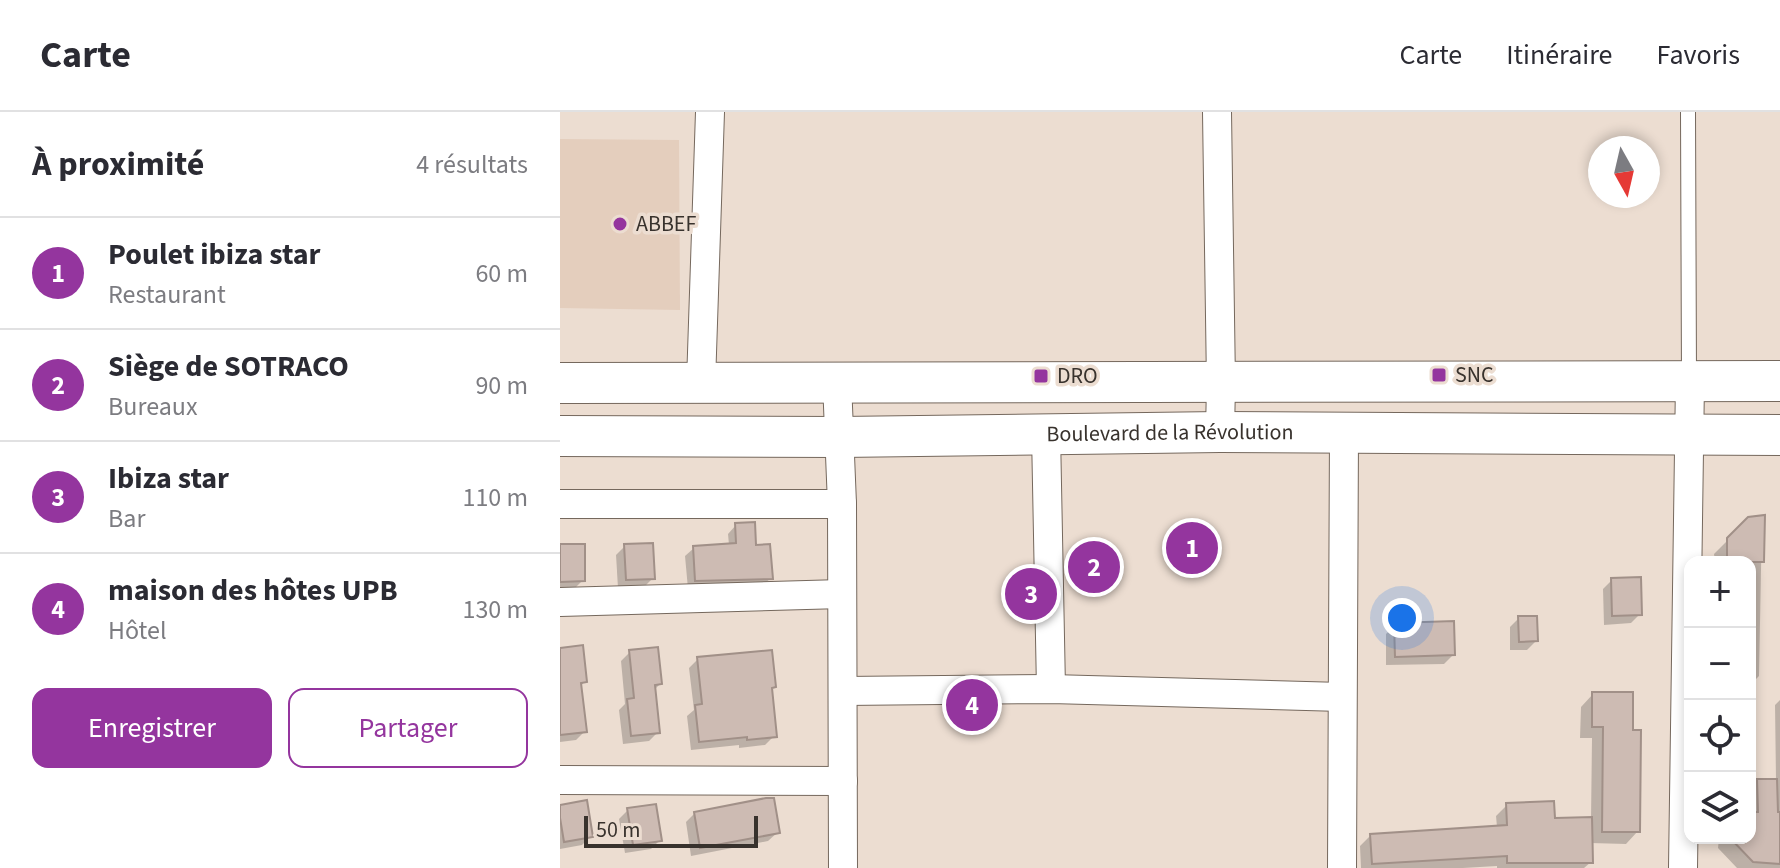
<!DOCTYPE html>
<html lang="fr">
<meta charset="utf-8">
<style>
body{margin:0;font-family:"Source Sans 3",sans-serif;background:#f7f7f7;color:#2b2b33}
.controls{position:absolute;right:24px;bottom:24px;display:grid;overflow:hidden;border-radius:16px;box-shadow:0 4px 12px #0003}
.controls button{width:72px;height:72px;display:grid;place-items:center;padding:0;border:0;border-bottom:2px solid #e1e1e2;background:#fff;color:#2b2b33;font:40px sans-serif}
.compass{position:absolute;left:1028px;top:24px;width:72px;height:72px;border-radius:50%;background:#fff;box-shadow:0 4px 12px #0003;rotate:172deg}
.scale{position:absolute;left:24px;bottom:20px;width:174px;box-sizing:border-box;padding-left:8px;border:4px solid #38322d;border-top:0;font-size:22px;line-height:28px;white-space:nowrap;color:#38322d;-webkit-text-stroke:6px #ecddd1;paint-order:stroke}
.you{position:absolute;left:842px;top:506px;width:28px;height:28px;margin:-20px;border:6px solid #fff;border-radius:50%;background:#1a73e8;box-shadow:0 0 0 12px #1a73e833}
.badge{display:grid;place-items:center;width:52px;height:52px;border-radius:50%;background:#94359e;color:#fff;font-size:26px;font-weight:700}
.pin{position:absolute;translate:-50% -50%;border:4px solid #fff;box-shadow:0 2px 8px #0006}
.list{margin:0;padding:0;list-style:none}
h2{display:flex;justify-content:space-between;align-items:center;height:104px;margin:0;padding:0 32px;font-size:34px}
h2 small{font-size:26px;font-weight:400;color:#7c7c81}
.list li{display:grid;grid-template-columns:52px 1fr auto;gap:24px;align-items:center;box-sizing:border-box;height:112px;padding:0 32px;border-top:2px solid #e1e1e2}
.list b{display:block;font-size:30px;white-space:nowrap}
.list p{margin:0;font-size:26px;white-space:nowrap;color:#7c7c81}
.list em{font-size:26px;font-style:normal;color:#7c7c81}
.actions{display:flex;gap:16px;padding:24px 32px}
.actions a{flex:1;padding:18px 0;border:2px solid #94359e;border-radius:16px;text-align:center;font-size:28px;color:#94359e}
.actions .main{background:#94359e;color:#fff}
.icon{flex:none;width:44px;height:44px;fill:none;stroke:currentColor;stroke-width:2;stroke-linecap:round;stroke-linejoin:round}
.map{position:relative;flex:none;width:1220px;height:756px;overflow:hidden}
header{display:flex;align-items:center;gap:48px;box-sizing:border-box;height:112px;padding:0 40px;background:#fff;border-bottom:2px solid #e1e1e2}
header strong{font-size:38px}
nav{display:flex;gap:44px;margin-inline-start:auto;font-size:28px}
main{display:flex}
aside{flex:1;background:#fff}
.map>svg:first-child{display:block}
.built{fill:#e4cebd}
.shadow{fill:#0003}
.building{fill:#cdbbb3;stroke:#a19088;stroke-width:2}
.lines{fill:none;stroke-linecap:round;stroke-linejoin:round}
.lane-casing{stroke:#75685d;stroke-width:16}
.street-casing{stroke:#75685d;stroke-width:30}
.secondary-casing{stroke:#75685d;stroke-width:42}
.lane{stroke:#fff;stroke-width:14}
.street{stroke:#fff;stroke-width:28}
.secondary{stroke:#fff;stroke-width:40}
.poi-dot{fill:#94359e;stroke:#ecddd1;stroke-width:3}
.labels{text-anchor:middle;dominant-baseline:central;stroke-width:7;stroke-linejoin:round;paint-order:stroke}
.poi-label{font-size:22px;fill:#38322d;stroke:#ecddd1;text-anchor:start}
.street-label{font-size:22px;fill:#38322d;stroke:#ecddd1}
</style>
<header>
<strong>Carte</strong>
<nav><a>Carte</a><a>Itinéraire</a><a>Favoris</a></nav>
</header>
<main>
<aside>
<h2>À proximité<small>4 résultats</small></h2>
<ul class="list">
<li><span class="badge">1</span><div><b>Poulet ibiza star</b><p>Restaurant</p></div><em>60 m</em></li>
<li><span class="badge">2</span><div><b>Siège de SOTRACO</b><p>Bureaux</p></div><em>90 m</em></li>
<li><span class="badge">3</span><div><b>Ibiza star</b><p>Bar</p></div><em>110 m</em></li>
<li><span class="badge">4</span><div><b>maison des hôtes UPB</b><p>Hôtel</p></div><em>130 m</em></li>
</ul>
<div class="actions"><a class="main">Enregistrer</a><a>Partager</a></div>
</aside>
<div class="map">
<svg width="1220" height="756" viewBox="0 0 1220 756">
<rect width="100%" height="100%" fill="#ecddd1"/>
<polygon class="built" points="0,27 119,28 120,198 0,196"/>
<g class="shadow">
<polygon points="1202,405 1199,564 1190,573 1190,450 1155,450 1154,442 1189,407"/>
<polygon points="176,413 194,435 211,466 202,474 128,477 125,444 134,436 169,433 168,422"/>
<polygon points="0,434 23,468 14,477 0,478"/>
<polygon points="65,434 93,466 84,475 58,476 56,443"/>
<polygon points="1052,468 1080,502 1071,511 1044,513 1043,477"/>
<polygon points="959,506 976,529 967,538 950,538 950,515"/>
<polygon points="835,513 893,543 884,552 826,553 826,522"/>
<polygon points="0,538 25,569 20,575 25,619 16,628 0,630"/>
<polygon points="70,540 100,572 94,578 98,620 89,629 63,632 59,598 65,592 61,549"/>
<polygon points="138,547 214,574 210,579 214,624 205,633 179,636 179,633 131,638 127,604 134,598 129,556"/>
<polygon points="1033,582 1078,719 1066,732 1030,731 1031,750 1024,756 937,756 937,754 903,756 801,756 800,734 811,723 937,715 936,704 947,693 993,708 1031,707 1032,626 1020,626 1021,595"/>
<polygon points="1220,588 1220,756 1177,756 1158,736 1159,726 1190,726 1190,676 1197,668 1216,668 1215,593"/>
<polygon points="0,695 31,724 22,733 0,737"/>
<polygon points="68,698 100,728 91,737 65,741 59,707"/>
<polygon points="135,701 218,720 208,729 131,744 126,710"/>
</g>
<g class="building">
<polygon points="1205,403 1204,450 1167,450 1167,426 1188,405"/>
<polygon points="195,410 196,433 210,432 213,467 135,469 133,434 176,431 175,411"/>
<polygon points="93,431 95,467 66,468 64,432"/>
<polygon points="0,432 25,432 25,469 0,470"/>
<polygon points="1081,465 1082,503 1052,504 1051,466"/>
<polygon points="958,504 977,504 978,529 959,530"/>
<polygon points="894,509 895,543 835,545 834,511"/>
<polygon points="23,533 27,570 21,571 27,620 0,623 0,536"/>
<polygon points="98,535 102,572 95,573 100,621 71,624 67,587 74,586 69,538"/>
<polygon points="212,538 216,575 212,576 217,625 187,628 187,625 139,630 135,593 142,592 137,545"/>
<polygon points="1032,580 1073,580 1073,618 1081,618 1080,720 1042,720 1043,615 1032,615"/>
<polygon points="1197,667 1217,667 1218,700 1220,700 1220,752 1193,750 1170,726 1190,726 1190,700 1198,700"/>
<polygon points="206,686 214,686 220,721 140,736 134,700"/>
<polygon points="27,688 33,725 4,730 0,706 0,693"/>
<polygon points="994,689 995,706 1032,705 1033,751 947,751 947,744 812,752 810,722 947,713 946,691"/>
<polygon points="96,692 102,729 73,733 67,696"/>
</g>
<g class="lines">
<g class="lane-casing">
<polyline id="lane" points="1128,0 1129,265"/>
</g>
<g class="street-casing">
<g id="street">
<polyline points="657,0 661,272 660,320"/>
<polyline points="277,270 282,392"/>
<polyline points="141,271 150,0"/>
<polyline points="486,321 491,577"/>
<polyline points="0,392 282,392 283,756"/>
<polyline points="0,490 282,482"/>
<polyline points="283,579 491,577 782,585"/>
<polyline points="0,668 283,669"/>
<polyline points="782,756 784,321"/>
<polyline points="1123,756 1130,269"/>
</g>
</g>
<g class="secondary-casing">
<g id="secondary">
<polyline points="0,271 1220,269"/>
<path id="s1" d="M0,324l280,1 380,-5 560,3"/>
</g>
</g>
<use href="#lane" class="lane"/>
<use href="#street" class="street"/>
<use href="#secondary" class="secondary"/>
</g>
<g class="poi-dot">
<circle cx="60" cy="112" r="8"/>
<rect x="871" y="255" width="16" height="16" rx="4"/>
<rect x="473" y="256" width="16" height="16" rx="4"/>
</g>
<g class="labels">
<g class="poi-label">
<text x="76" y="112">ABBEF</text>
<text x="895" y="263">SNC</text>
<text x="497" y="264">DRO</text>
</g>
<g class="street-label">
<text stroke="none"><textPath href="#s1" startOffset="610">Boulevard de la Révolution</textPath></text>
</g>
</g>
</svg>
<div class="controls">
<button>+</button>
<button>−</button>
<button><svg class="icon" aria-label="locate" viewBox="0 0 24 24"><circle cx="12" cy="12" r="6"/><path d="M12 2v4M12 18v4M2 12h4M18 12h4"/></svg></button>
<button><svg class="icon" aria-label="layers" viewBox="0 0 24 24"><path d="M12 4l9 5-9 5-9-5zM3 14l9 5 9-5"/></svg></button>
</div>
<svg class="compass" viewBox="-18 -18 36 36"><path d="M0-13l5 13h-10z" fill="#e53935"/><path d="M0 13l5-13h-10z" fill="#7c7c81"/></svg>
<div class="scale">50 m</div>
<div class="you"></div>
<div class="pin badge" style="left:632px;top:436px">1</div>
<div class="pin badge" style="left:534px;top:455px">2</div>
<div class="pin badge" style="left:471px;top:482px">3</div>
<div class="pin badge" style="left:412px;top:593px">4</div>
</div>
</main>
